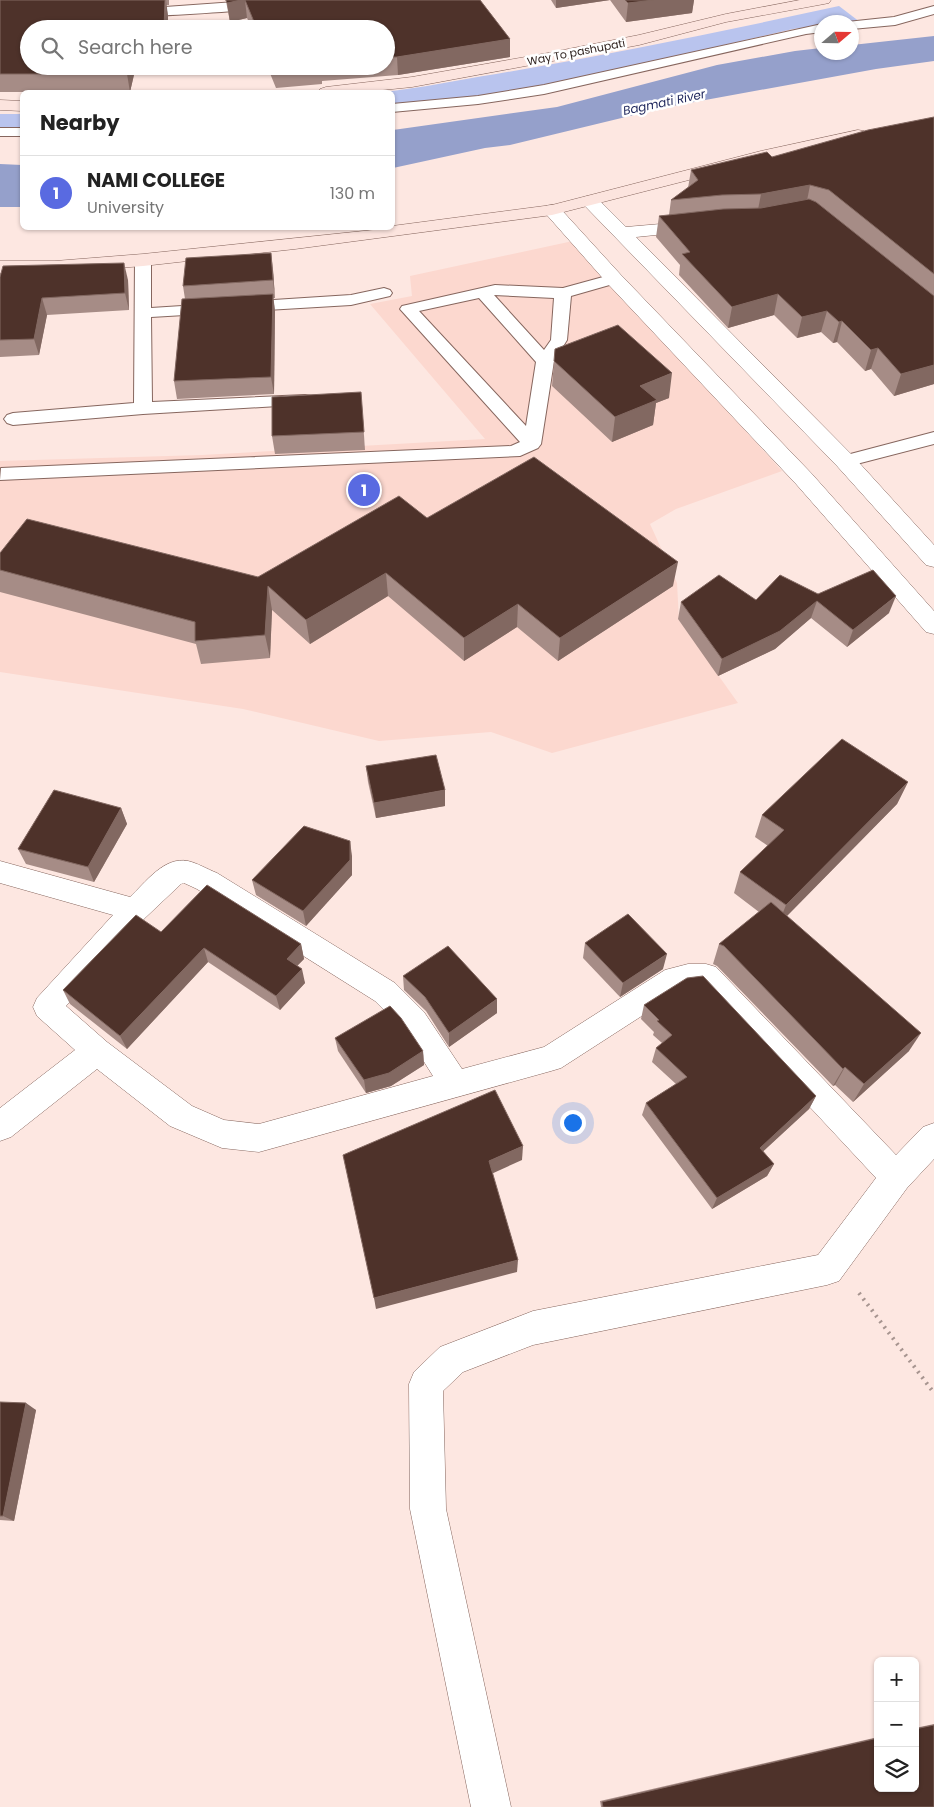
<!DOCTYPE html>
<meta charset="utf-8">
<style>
body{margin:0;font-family:Poppins,sans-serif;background:#f6f6f6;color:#222}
.controls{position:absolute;right:15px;bottom:15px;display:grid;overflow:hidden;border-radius:8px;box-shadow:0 1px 4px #0004}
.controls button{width:45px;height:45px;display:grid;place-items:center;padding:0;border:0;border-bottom:1px solid #e0e0e0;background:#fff;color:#222;font:25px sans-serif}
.compass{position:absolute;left:814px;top:15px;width:45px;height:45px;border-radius:50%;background:#fff;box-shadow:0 1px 4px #0004;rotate:70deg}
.you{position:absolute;left:572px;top:1122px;width:18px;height:18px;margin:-12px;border:4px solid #fff;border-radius:50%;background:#1a73e8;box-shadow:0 0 0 8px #1a73e833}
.badge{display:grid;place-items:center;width:32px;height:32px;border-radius:50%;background:#596ae1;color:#fff;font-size:16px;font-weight:700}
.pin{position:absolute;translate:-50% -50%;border:2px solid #fff;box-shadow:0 1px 5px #0006}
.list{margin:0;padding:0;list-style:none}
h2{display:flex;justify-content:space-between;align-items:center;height:65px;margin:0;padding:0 20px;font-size:21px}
h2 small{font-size:16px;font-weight:400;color:#767676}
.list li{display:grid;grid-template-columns:32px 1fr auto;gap:15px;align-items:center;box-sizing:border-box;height:75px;padding:0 20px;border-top:1px solid #e0e0e0}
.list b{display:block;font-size:19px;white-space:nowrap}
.list p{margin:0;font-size:16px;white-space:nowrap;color:#767676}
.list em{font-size:16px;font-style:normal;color:#767676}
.icon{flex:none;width:28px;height:28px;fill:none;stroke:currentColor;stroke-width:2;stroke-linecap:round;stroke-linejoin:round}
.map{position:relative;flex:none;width:934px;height:1807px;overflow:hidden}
.search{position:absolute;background:#fff;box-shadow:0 1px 4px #0004;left:20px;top:20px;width:375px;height:55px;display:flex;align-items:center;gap:12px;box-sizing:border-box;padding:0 18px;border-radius:28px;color:#767676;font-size:19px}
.panel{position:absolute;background:#fff;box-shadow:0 1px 4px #0004;left:20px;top:90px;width:375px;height:140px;border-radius:8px}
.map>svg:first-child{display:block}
.built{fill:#fcd8cf}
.green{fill:#b9c4ee}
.water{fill:#95a0cb}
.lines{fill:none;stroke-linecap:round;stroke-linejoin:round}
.service-casing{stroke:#86665e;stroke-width:2}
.minor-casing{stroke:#86665e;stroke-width:1}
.secondary-casing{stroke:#86665e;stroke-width:1}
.path{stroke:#a79590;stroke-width:4;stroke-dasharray:2 5;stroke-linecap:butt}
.service{fill:#fff;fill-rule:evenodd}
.minor{fill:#fff;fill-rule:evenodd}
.secondary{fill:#fce4de;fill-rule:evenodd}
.wall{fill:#a68c86}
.shaded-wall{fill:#826861}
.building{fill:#4e322a;stroke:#826861}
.labels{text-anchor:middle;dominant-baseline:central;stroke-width:5;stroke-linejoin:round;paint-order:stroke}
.far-street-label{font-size:11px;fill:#2c1f1b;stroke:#fff}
.far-water-label{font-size:12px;font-style:italic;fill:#21295e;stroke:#fff}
</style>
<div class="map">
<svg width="934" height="1807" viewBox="0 0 934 1807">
<rect width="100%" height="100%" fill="#fde7e1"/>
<polygon class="built" points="573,241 782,471 676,509 650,524 677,583 679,620 738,703 552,753 491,732 379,741 243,709 0,672 0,461 202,455 485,439 370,304 412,296 410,276"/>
<g class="green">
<path d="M839,6l21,16h-38l-1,3 -28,4 -232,54 -79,13 -89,9 -1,-13h-8c37,-4 74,-12 112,-18 115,-20 229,-43 343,-68z"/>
<polygon points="0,114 22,114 22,128 0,127"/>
</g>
<g class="water">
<polygon points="934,36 934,61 876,69 667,107 510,145 485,148 393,168 393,130 557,107 717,65 795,51 821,48 822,52 852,52 852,45"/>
<polygon points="0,164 22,165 22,207 0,207"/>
</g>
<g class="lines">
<g class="service-casing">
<g id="service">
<path d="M264,0h34c-9,11 -138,15 -161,17l-6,-4 6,-4z"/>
<polygon points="934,6 934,14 895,25 852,29 852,22 847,22 894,17"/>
<polygon points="822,24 822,32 806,34 544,94 478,104 392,112 392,104 478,96 544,85"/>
<rect x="0" y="128" width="22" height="8"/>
<polygon points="143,255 149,257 151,260 151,308 351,295 384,288 390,290 392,293 390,296 351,305 151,317 152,402 305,395 311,396 314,400 311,404 143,414 13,425 7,423 4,419 7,415 13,413 134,403 135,260 137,257"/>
<path d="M614,274l6,2 2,3 -2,3 -49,14 -4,44 -13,21 -13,83 -3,4 -18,8 -520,24 1,-12 510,-22 9,-4 -120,-133 2,-3 93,-21 68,3zM494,295l60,3 -3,42 -7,10zM479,298l57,64 -10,64 -107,-115z"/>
<polygon points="934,432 934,444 845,467 839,465 836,461 839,457"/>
</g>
</g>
<g class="minor-casing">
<g id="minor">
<polygon points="590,196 596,197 626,227 695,221 701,222 704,226 701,230 695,231 636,237 853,456 934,545 934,567 926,565 837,466 584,205 581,201 584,197"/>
<polygon points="552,205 558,206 621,275 812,474 934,611 934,634 926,632 796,484 607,283 546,214 543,210 546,206"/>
<path d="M0,861l130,36c15,-14 34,-41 58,-36 9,2 19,8 29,12l178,110 29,29 38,57 82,-22 121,-77 23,-6h18l10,3 180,188 27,-28 11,-4v36l-27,29 -68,93 -12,4 -294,60 -70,27 -20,19 3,118 65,298h-40l-61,-298 -1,-125 5,-12 26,-25 93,-36 285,-56 58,-77 -177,-190 -17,2 -121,78 -10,3 -292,81 -37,-4 -52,-22 -73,-57 -86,68 -11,4v-33l75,-58 -38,-34 -4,-9 4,-9 76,-83 -113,-32zM184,883l13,6 178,112 29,29 29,46 -174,48 -35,-4 -32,-14 -85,-64 -41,-36 79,-88 36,-34z"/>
</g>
</g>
<g class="secondary-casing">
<g id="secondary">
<polygon points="800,0 831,0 829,3 824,4 726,22 639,45 412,87 363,92 318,92 320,89 326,87 412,77 548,53 639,35 726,14"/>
<polygon points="0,100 22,101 22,111 0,110"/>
<polygon points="858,130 864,131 866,135 864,139 763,161 552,215 295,249 143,266 55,273 0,273 0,261 55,261 143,254 392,228 392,226 552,205 761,151"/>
</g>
</g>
<polyline class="path" points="859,1293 934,1393"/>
<use href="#service" class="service"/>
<use href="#minor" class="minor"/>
<use href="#secondary" class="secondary"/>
</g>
<g class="wall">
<polygon points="0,0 169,0 169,5 166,5 168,16 168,29 29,29 29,66 136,66 130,92 0,92"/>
<polygon points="225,0 480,0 510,39 510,57 398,75 322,81 322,84 276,88 267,66 386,66 386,29 252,29 247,18 230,22 226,1"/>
<polygon points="551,0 694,0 692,13 626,22 610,0 556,8"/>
<polygon points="934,117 934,384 894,396 871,369 865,371 837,342 833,343 821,332 797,338 774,315 728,328 679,275 680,265 656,237 659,216 669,215 671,200 688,188 691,170 772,157"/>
<polygon points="273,270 275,298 273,298 275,311 274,394 177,399 174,381 185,299 183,286"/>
<polygon points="0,277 128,280 129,310 47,315 39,355 0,357"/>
<polygon points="554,361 669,398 656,403 653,425 612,442 552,386"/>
<polygon points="361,392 365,450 275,454 272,436"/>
<polygon points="427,518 673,586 558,661 517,627 464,661 388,596 310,644 272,610 270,658 201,664 196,644 0,592 0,570 258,577"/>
<polygon points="818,594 889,613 847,647 811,618 775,649 718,676 678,619 681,602 756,600"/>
<polygon points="366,766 445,806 376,818 368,782"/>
<polygon points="908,782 897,804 787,916 909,1051 853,1102 835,1085 833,1086 717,966 713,964 719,944 759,912 734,893 740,872 768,846 755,837 762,815"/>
<polygon points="121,808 127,824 94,882 26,864 18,849"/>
<polygon points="352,856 352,875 306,926 256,895 252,880"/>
<polygon points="161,932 301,944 304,959 297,966 305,983 280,1010 208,962 127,1049 70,1004 63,990"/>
<polygon points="585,943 663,969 620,997 583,958"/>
<polygon points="403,976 497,1013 449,1047 426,1011 404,990"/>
<polygon points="644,1005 816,1096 809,1109 763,1151 774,1164 767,1176 712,1209 642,1115 646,1103 676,1084 652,1062 656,1048 662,1043 653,1035 654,1032 641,1019"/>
<polygon points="335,1038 423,1051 424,1065 391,1086 366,1093 338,1051"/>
<polygon points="0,1402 36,1410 14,1521 0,1520"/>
<polygon points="934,1724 934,1807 601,1807 600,1801 878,1737 878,1788 915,1788 915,1728"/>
</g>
<g class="shaded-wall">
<polygon points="166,0 168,16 168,29 164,29"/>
<polygon points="241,0 245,0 247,18 230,22 227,3"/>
<polygon points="556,0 610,0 556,8"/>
<polygon points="654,0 694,0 692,13 626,22 628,3"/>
<polygon points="510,39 510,57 398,75 397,57"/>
<polygon points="129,66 136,66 130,92 127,74"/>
<polygon points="810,185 806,206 757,215 761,194"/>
<polygon points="271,253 273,270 275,298 273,280"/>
<polygon points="124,263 128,280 129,310 125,293"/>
<polygon points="273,294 275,311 274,394 271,377"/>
<polygon points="778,294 774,315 728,328 732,307"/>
<polygon points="42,298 47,315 39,355 34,339"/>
<polygon points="827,311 821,332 797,338 802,317"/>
<polygon points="842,321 837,342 833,343 839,322"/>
<polygon points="878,348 871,369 865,371 871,350"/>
<polygon points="934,365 934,384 894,396 901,374"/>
<polygon points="672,373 669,398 656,403 653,425 612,442 615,417 640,386"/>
<polygon points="678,562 673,586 558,661 560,638"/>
<polygon points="386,573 388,596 310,644 306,620"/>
<polygon points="268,586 272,610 270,658 265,635"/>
<polygon points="896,596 889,613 847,647 853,630"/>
<polygon points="817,601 811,618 775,649 718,676 722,659"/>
<polygon points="518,604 517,627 464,661 464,638"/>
<polygon points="908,782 897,804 778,925 786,905"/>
<polygon points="445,790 445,806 376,818 374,803"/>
<polygon points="121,808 127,824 94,882 88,867"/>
<polygon points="350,841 352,856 352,875 306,926 303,911"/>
<polygon points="301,944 304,959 290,973 287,959"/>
<polygon points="204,948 208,962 127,1049 120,1036"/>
<polygon points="667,954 663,969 620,997 623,983"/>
<polygon points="302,969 305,983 280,1010 276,996"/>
<polygon points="497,999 497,1013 449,1047 449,1033"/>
<polygon points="921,1033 909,1051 853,1102 864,1084"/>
<polygon points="423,1051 424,1065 391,1086 366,1093 364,1080"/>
<polygon points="845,1067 835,1085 833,1086 843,1069"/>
<polygon points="816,1096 809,1109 754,1160 760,1148"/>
<polygon points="523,1146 522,1160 489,1175 489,1161"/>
<polygon points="774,1164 767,1176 712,1209 717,1198"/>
<polygon points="518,1260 517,1272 376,1309 374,1298"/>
<polygon points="26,1403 36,1410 14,1521 3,1516"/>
</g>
<g class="building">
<polygon points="0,0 165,0 164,29 29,29 29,66 129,66 127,74 0,74"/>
<polygon points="226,0 241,0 227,3"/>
<polygon points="245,0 480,0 510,39 397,57 386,57 386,29 257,29"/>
<polygon points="625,0 654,0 628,3"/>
<polygon points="273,66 306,66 274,69"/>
<polygon points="934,117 934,274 829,190 810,185 761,194 722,195 671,200 698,180 691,170 767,152 772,157 868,130"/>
<polygon points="809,199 816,202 934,296 934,365 901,374 878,348 871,350 842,321 839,322 827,311 802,317 778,294 732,307 682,254 690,252 659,216 723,209 761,208"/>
<polygon points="271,253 273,280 183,286 186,258"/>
<polygon points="124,263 125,293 42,298 34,339 0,340 0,277 3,266"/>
<polygon points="273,294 271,377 174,381 182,299"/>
<polygon points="618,325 672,373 640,386 657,400 615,417 554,361 555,349"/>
<polygon points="361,392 364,432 272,436 272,397"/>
<polygon points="534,457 678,562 560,638 518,604 464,638 386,573 306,620 268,586 265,635 195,641 195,622 0,570 0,553 27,519 258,577 399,496 427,518"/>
<polygon points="873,570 896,596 853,630 817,601 780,631 722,659 681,602 719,575 756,600 780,575 818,594"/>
<polygon points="842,739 908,782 786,905 740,872 784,830 762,815"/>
<polygon points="436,755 445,790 374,803 366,766"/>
<polygon points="54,790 121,808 88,867 18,849"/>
<polygon points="304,826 350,841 350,860 303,911 252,880"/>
<polygon points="207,885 301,944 287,959 302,969 276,996 204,948 120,1036 63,990 136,915 161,932"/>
<polygon points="771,902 921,1033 864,1084 845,1067 843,1069 724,946 719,944"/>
<polygon points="628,914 667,954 623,983 585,943"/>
<polygon points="448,946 497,999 449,1033 425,997 403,976"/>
<polygon points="703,976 816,1096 760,1148 774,1164 717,1198 646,1103 687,1077 656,1048 672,1035 657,1021 659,1020 644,1005 687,978"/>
<polygon points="390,1006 401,1018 423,1051 389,1073 364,1080 335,1038"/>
<polygon points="495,1090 523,1146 489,1161 518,1260 374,1298 343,1155"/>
<polygon points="0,1402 26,1403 3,1516 0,1516"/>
<polygon points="934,1725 934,1807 603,1807 602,1802 878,1738 878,1788 915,1788 915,1729"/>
</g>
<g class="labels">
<g class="far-street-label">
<text transform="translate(576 52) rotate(-11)">Way To pashupati</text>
</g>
<g class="far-water-label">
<text transform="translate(664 102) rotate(-12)">Bagmati River</text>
</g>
</g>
</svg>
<div class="controls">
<button>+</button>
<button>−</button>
<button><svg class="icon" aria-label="layers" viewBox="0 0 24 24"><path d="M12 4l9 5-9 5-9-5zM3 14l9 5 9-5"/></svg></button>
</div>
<svg class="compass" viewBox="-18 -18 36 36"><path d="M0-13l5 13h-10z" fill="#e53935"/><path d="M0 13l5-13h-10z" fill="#767676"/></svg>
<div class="you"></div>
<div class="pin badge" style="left:364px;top:490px">1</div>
<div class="search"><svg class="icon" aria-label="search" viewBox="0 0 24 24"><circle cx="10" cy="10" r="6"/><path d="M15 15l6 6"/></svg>Search here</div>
<section class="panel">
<h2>Nearby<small></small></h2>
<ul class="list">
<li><span class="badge">1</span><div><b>NAMI COLLEGE</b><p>University</p></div><em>130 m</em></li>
</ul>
</section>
</div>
